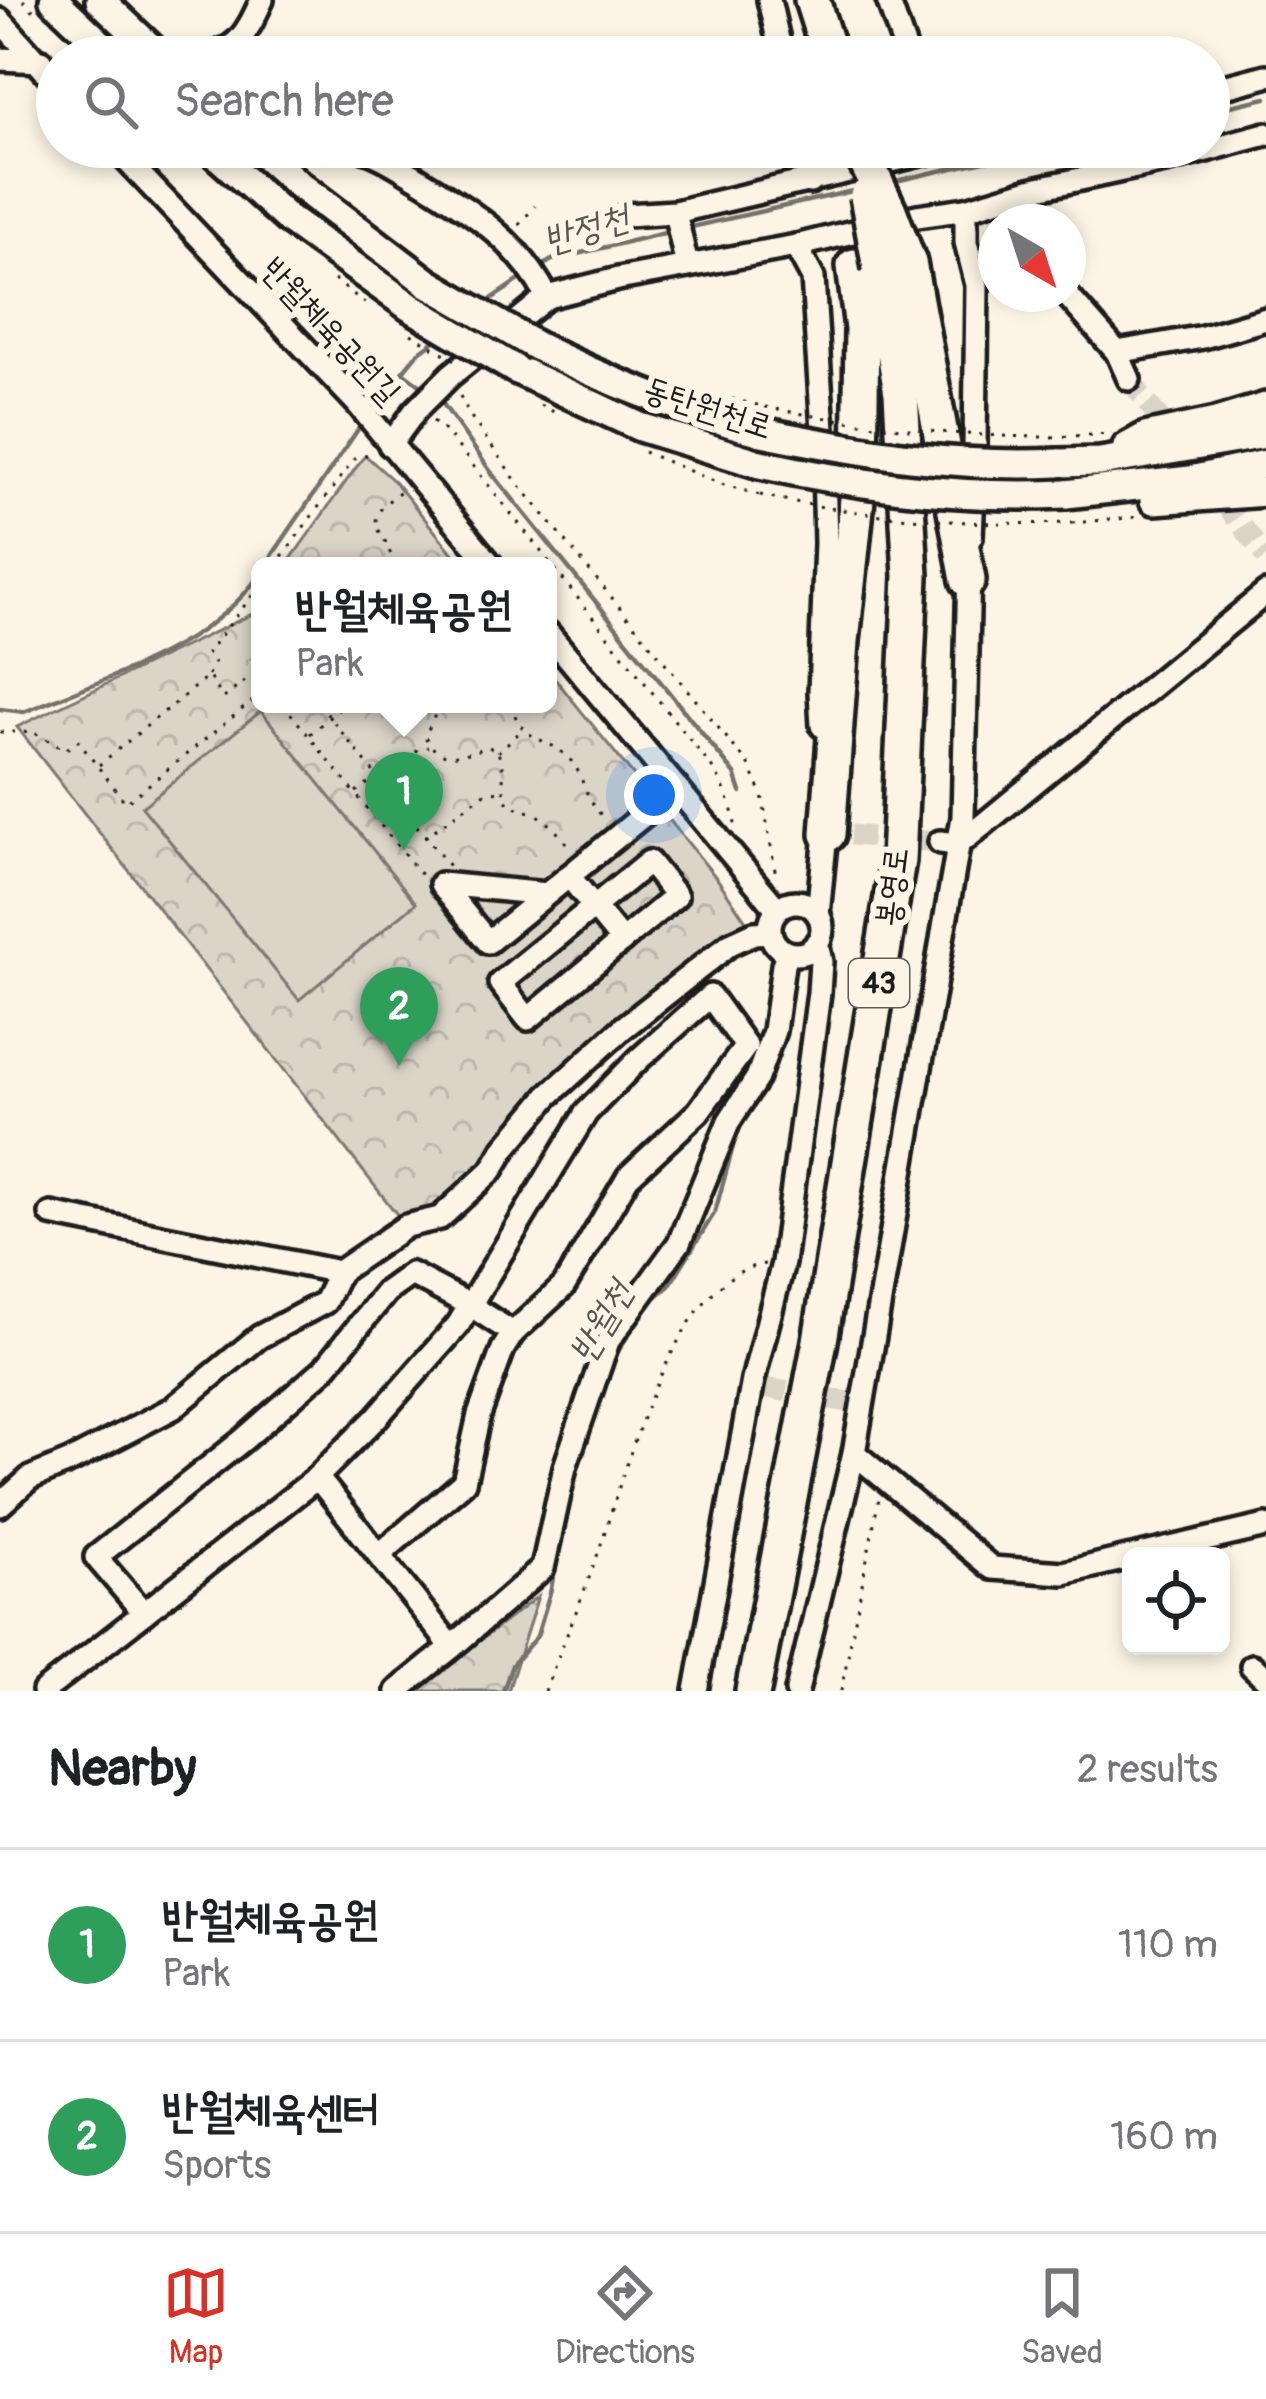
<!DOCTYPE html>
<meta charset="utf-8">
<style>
body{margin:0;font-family:Pangolin,"Poor Story",sans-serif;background:#f6f6f6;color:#202124}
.controls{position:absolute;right:36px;bottom:36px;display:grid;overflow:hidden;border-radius:18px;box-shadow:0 6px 18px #0003}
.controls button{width:108px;height:108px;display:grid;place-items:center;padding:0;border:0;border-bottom:3px solid #e0e0e0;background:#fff;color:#202124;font:60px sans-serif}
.compass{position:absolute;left:978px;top:204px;width:108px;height:108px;border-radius:50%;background:#fff;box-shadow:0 6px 18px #0003;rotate:141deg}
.you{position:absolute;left:654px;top:795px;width:42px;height:42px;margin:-30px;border:9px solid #fff;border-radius:50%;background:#1a73e8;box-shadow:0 0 0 18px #1a73e833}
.badge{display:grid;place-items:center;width:78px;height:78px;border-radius:50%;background:#d93025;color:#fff;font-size:39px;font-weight:700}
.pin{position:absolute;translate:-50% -99px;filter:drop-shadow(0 3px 6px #0008)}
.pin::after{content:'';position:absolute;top:63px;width:42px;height:36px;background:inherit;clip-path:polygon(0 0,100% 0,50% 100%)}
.popup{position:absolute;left:251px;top:557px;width:306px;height:156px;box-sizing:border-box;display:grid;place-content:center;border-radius:18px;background:#fff;filter:drop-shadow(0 3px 9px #0005);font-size:39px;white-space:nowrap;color:#757577}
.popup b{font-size:45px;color:#202124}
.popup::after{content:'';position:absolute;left:50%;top:100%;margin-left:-24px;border:24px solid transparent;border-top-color:#fff}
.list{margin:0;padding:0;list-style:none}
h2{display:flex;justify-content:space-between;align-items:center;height:156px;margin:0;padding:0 48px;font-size:51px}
h2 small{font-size:39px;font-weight:400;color:#757577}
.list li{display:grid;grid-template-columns:78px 1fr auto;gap:36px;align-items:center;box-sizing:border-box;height:192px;padding:0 48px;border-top:3px solid #e0e0e0}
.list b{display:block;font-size:45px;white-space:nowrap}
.list p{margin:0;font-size:39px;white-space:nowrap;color:#757577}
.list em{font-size:39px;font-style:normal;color:#757577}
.icon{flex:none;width:66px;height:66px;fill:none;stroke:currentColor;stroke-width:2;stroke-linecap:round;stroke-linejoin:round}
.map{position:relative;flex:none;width:1266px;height:1691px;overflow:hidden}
.search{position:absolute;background:#fff;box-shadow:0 6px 18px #0003;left:36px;right:36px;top:36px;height:132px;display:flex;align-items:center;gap:30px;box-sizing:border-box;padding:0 42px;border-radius:66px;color:#757577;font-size:45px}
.sheet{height:540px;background:#fff}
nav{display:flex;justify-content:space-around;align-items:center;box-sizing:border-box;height:168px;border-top:3px solid #e0e0e0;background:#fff;font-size:33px;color:#757577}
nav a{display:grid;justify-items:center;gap:6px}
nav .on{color:#d93025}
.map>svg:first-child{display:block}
.park{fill:url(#park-crowns);stroke:#7c7872;stroke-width:3}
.garden{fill:#dbd5c8;stroke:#7c7872;stroke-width:3}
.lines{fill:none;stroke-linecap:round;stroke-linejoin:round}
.stream{stroke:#75726c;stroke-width:4.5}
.minor-tunnel{stroke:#dad4c7;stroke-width:21;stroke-dasharray:21 10;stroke-linecap:butt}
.minor-casing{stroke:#1c1c1c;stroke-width:30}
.major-casing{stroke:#1c1c1c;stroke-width:36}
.highway-casing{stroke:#1c1c1c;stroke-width:42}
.path{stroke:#1c1c1c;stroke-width:3;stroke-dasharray:3 9;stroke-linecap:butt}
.minor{stroke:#fcf5e5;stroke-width:21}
.major{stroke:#fcf5e5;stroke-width:27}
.highway{stroke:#fcf5e5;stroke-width:33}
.major-bridge-casing{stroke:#1c1c1c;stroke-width:36;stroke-linecap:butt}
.highway-bridge-casing{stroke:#1c1c1c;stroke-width:42;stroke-linecap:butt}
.path-bridge{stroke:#1c1c1c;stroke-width:3;stroke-dasharray:3 9;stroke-linecap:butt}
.major-bridge{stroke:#fcf5e5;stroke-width:27}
.highway-bridge{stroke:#fcf5e5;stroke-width:33}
.labels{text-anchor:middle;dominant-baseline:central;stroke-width:12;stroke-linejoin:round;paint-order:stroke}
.shield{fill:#fcf5e5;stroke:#5f5d58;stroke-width:3}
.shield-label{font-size:30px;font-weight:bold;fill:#1c1c1c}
.street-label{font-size:33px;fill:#1c1c1c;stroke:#fcf5e5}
.water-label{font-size:36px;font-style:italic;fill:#575551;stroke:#fcf5e5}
</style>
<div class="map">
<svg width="1266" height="1691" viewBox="0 0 1266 1691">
<defs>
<pattern id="park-crowns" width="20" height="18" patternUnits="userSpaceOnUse" patternTransform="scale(3)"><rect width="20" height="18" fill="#dbd5c8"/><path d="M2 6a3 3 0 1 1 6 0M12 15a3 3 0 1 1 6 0" fill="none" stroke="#bbb6ab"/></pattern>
</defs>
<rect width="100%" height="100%" fill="#fcf5e5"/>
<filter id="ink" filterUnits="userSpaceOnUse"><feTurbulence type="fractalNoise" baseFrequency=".00833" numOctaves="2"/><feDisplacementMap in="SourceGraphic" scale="24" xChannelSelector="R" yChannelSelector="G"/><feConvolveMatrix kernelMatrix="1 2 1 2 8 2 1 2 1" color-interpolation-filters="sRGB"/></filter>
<g filter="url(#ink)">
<g class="park">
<polygon points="365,455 395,482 463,566 286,566"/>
<polygon points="260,603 260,704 548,704 548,670 718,880 754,933 623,1028 440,1218 406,1226 17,727 252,614"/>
<polygon points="538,1596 508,1691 415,1691"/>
</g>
<polygon class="garden" points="261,711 416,903 299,1000 142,807"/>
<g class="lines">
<g class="stream">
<polyline points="1209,111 1266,98"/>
<polyline points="891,182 1046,147"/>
<polyline points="687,228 857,190"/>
<polyline points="537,269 552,260 669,232"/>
<polyline points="487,302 527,275"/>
<polyline points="404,373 424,388"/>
<polyline points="437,399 443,404 491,472 735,774 741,792"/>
<polyline points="373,408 418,353 439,338"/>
<polyline points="265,566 363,422"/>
<path d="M0,709l24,3c80,-34 184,-62 236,-138"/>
<polyline points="610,1365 646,1305 669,1286 715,1212 739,1125"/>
<polyline points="569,1496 603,1387"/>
<polyline points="503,1691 512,1665 537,1636 551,1589 557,1554"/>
</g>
<g class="minor-tunnel">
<polyline points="1129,379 1266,557"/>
<polyline points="851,835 940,842"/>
<polyline points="766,1388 849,1402"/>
</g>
<g class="minor-casing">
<g id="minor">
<polyline points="769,0 782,57"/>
<polyline points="888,0 908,57"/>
<polyline points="0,20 57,84"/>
<path d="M200,57c39,-6 46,-23 62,-57"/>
<polyline points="0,59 41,61"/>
<polyline points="1209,91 1266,76"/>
<polyline points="114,147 357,403 492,566"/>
<path d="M353,147c26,6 46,20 69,34 51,31 97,61 125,116"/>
<polyline points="802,147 810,182"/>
<polyline points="966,209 966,242 977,285 975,447 971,537"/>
<polyline points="675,212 687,266"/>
<polyline points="626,215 675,212 951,147"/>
<polyline points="796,246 813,278 823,430 826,543 820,692 822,726"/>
<polyline points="1066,294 1117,352 1203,337 1266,319"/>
<polyline points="1117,352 1129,379"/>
<polyline points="390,445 415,411 451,375 547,297 618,279 796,246 917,216 966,209 1029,190 1169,160 1266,134"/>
<polyline points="548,633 777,909"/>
<polyline points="940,842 958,844 968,837 1266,593"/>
<polygon points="649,862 676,896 528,1019 500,983"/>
<polyline points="569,876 622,941"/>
<polyline points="547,894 441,884 488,942 677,788"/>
<circle cx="796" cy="928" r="26"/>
<polyline points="818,914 827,823"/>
<polyline points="51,1214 339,1272"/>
<polyline points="854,1453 992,1568 1064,1573 1131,1557"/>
<polyline points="317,1477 452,1647 397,1691"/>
<polyline points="0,1505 30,1478 71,1461 173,1408 259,1337 325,1302 339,1272 406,1226 440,1218 492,1170 505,1148 548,1096 623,1028 730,944 754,933 770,932"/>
<polyline points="1136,1556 1266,1526"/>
<polyline points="144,1613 96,1557 243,1440 324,1369 386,1292 411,1274 470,1305 513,1333 503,1349 479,1415 464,1482 379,1555"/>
<polyline points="452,1647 543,1568 565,1467 608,1341 679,1243 729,1121 757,1078 774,1031 783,965 787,953"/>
<polyline points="1252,1666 1266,1679"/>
<polyline points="44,1691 313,1481 376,1418 458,1325 586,1113 639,1059 710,996 746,1046 698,1112 628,1177 564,1286 513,1333"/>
<polyline points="696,1691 753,1380 783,1263 819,993 821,962 817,942"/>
<polyline points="797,1691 854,1453 963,817 969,568"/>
</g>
</g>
<g class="major-casing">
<g id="major">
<polyline points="54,0 114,57"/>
<polyline points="100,0 160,57"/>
<polyline points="208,147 288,219 410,307"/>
<polyline points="256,147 298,184 428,283"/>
<path d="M536,346c73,36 148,65 226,86"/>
<polyline points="513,368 640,427 760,464"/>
<polyline points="1127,447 1145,437 1216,422 1266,407"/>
<polyline points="1058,463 1100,462 1266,434"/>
<polyline points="1066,494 1190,480 1266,464"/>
<polyline points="1154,500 1266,492"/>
</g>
</g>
<g class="highway-casing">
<g id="highway">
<polyline points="812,0 830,57"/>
<polyline points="909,263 968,580"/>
<polyline points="828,834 842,641 860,471 862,329 854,266"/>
<polyline points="753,1691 820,1341 898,860 911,576 901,393 880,268"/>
</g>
</g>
<g class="path">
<polyline points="23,0 37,14"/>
<polyline points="177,147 189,158"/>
<polyline points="519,225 535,206"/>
<polyline points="334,280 365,303"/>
<polyline points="460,396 471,417 517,482 749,765 762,794 776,876"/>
<polyline points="720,396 765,407"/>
<polyline points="540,405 558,414"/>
<path d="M433,421l15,13 265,335c13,19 19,38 23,60"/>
<polyline points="1052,437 1112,434"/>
<polyline points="644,452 721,484 760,495"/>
<polyline points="1072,523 1139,517"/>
<polyline points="275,566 354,459 371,453"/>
<path d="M392,566c-1,-40 -41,-38 10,-76"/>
<polyline points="208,675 214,662 207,653 260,586"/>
<polyline points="283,704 425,880"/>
<polyline points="319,704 449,866"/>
<path d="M433,704l2,11 -10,21c14,30 38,18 64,11l9,5 4,13 3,35c10,9 15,8 28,13 16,6 27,23 38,36"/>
<path d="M511,704c12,43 37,29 61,58 9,11 10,22 17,35 4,8 11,16 16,24"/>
<polyline points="0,732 33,732 65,750 78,741 126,803 260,695"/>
<polyline points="310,734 345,704"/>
<polyline points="498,752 521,731"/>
<polyline points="99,765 208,676 224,698 260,669"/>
<polyline points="356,792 410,753 428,747"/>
<polyline points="425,837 488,791 502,792"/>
<path d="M545,1691c16,-43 34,-85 50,-129 26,-73 77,-290 171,-298"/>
<polyline points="841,1691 879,1498"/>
</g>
<use href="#minor" class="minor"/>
<use href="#major" class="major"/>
<use href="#highway" class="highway"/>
<g class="major-bridge-casing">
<g id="major-bridge">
<polyline points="428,283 536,346"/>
<polyline points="410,307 513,368"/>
<path d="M762,432c98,20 195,36 296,31"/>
<path d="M760,464c100,22 203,35 306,30"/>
</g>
</g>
<g class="highway-bridge-casing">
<g id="highway-bridge">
<polyline points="859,147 889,210 909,263"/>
<polyline points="867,196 880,268"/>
</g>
</g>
<g class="path-bridge">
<polyline points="411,334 459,362"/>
<path d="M765,407c95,18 189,30 287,30"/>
<path d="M760,495c102,22 207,31 312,28"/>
</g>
<use href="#major-bridge" class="major-bridge"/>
<use href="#highway-bridge" class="highway-bridge"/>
</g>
</g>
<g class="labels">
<rect class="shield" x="849" y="959" width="60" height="48" rx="9"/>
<g class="shield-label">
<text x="879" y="983">43</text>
</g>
<g class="street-label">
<text transform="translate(331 331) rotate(47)">반월체육공원길</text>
<text transform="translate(708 408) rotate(18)">동탄원천로</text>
<text transform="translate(892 887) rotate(-83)">봉영로</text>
</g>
<g class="water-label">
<text transform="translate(586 229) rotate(-17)">반정천</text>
<text transform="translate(601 1322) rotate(-59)">반월천</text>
</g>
</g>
</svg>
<div class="controls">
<button><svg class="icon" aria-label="locate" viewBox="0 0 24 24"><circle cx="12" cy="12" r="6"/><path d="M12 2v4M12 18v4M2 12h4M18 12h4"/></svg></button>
</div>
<svg class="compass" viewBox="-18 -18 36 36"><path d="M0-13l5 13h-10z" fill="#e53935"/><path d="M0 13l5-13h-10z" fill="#757577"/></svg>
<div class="you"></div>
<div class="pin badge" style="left:404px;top:851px;background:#2e9e5b">1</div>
<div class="popup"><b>반월체육공원</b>Park</div>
<div class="pin badge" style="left:399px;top:1066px;background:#2e9e5b">2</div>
<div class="search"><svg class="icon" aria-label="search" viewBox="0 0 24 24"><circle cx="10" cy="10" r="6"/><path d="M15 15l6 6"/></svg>Search here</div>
</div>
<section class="sheet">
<h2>Nearby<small>2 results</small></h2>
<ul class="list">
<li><span class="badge" style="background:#2e9e5b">1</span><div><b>반월체육공원</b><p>Park</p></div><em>110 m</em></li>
<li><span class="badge" style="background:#2e9e5b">2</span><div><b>반월체육센터</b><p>Sports</p></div><em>160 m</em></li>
</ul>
</section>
<nav>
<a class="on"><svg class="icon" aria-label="map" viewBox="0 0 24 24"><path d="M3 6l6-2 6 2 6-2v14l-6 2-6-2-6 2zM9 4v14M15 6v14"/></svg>Map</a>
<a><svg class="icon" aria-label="directions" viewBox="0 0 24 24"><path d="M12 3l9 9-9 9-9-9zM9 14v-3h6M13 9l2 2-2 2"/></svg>Directions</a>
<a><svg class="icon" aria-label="saved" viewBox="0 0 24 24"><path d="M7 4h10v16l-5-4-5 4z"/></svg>Saved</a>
</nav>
